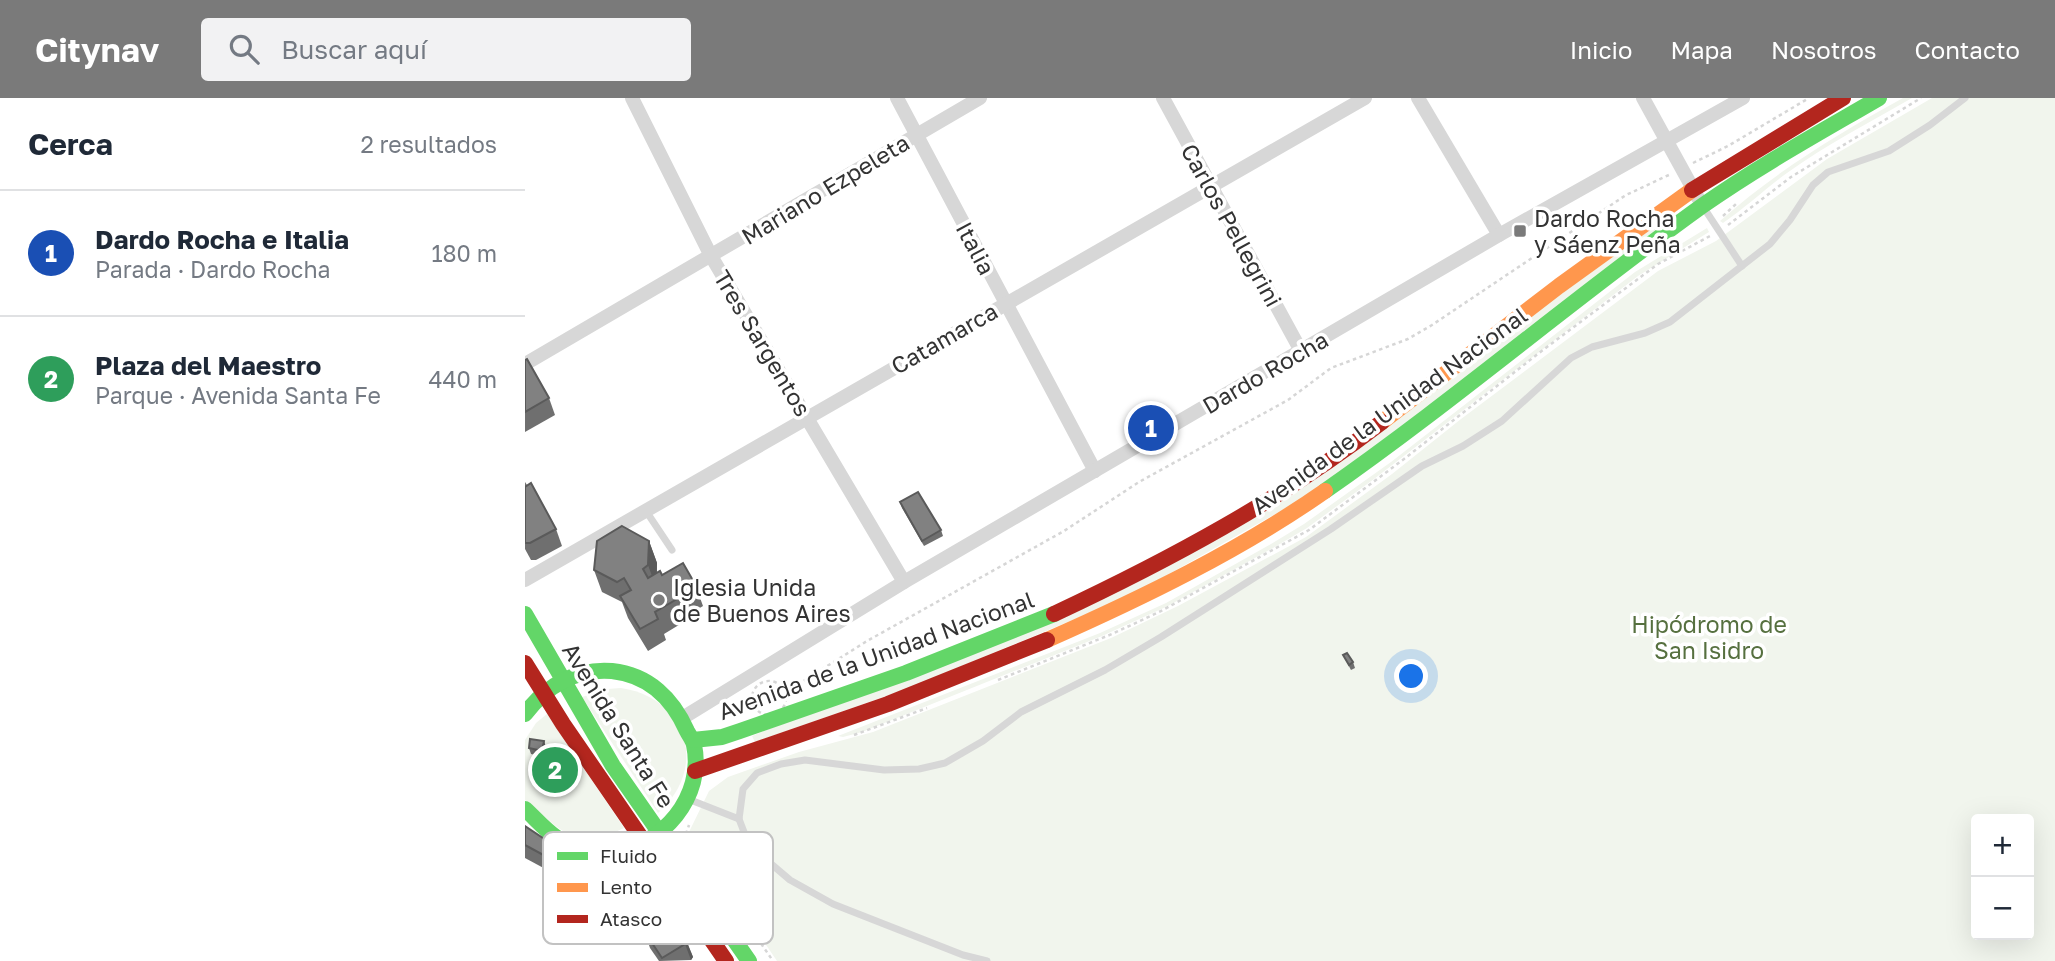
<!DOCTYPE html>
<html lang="es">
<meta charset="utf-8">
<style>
body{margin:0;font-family:"Golos Text",sans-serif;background:#f2f2f3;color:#1f2937}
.controls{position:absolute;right:21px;bottom:21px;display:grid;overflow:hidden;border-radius:7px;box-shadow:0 7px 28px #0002}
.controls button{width:63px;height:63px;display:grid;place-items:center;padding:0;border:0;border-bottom:2px solid #e0e1e3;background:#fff;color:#1f2937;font:35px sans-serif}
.you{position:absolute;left:887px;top:579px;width:24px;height:24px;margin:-18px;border:5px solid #fff;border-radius:50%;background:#1a73e8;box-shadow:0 0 0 10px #1a73e833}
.badge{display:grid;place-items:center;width:46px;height:46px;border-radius:50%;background:#7a7a7a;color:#fff;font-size:23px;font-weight:700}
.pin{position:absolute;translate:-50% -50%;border:4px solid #fff;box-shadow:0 2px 7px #0006}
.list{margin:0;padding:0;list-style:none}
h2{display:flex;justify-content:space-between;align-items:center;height:91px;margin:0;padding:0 28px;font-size:30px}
h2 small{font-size:23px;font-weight:400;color:#747a83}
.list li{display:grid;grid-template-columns:46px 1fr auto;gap:21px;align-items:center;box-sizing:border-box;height:126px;padding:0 28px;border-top:2px solid #e0e1e3}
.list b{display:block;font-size:26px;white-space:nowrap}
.list p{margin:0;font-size:23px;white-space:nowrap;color:#747a83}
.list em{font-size:23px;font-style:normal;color:#747a83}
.icon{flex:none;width:38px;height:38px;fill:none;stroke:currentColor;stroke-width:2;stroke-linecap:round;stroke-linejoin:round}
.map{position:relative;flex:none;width:1530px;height:863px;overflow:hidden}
header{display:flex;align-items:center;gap:42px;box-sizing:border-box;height:98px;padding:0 35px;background:#7a7a7a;color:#fff}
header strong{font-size:33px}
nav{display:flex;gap:38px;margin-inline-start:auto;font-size:24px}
.search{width:490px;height:63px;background:#f2f2f3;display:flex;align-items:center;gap:18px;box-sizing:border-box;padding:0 24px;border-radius:7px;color:#747a83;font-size:26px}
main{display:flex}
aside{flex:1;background:#fff}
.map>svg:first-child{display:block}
.green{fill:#f1f5ed;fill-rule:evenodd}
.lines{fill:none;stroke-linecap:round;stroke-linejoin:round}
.path{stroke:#d6d6d6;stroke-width:2.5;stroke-dasharray:3.5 3.5;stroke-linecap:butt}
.lane{stroke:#d7d7d7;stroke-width:7}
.street{stroke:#d7d7d7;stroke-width:14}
.fast{stroke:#63d668;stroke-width:16}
.slow{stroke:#ff974d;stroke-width:16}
.jam{stroke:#b3261e;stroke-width:16}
.wall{fill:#6f6f6f}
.shaded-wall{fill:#5a5a5a}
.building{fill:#818181;stroke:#5a5a5a;stroke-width:2}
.poi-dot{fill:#7a7a7a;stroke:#fff;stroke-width:2.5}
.labels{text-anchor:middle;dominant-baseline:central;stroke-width:7;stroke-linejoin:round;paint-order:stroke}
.street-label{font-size:23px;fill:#333;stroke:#fff}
.poi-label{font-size:23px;fill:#333;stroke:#fff;text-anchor:start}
.park-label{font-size:23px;fill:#56703f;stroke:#fff}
.key{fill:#fff;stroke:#c2c2c2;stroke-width:2}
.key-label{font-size:19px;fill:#333}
</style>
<header>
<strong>Citynav</strong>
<div class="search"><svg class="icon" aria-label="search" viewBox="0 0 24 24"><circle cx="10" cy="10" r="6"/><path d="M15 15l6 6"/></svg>Buscar aquí</div>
<nav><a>Inicio</a><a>Mapa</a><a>Nosotros</a><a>Contacto</a></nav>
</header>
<main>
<aside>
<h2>Cerca<small>2 resultados</small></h2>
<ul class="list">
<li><span class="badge" style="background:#1a4fb4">1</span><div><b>Dardo Rocha e Italia</b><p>Parada · Dardo Rocha</p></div><em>180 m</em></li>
<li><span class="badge" style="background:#2e9e5b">2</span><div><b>Plaza del Maestro</b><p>Parque · Avenida Santa Fe</p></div><em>440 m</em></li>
</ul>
</aside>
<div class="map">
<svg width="1530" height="863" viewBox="0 0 1530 863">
<rect width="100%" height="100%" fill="#fff"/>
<g class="green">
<path d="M1378,0h9c-42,24 -86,47 -125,75 -22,16 -42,35 -64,50l-3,-2c56,-50 118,-87 183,-123z"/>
<path d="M1407,0h123v863h-1278l-88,-129 20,-41 19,-14 71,-25 74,-20 238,-94 67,-32 128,-69 86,-63 69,-55 197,-148 58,-30 111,-82zM1451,721h53v116h-53z"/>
<polygon points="1147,115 1148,119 982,250 782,398 605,498 384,590 230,644 227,638 633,473"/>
<polygon points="1182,130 1184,134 1113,178 849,381 782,430 748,450 643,508 577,538 337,634 318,639 313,638 575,535 641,505 746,446 779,426 866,364 1110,174"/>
<path d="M96,590c67,10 88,80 37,125l-76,-116 25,-8z"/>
<path d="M22,616l77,114c-50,25 -62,2 -99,-28v-60l11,-17z"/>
</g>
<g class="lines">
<g class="path">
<polyline points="1168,65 1203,48 1284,0"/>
<polyline points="1198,118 1211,106"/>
<polyline points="1203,127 1266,79 1396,0"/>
<polyline points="473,582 587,536 636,513 784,432 879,361 1014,255 1133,166 1185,138"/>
<circle cx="244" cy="600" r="17"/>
<polyline points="261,594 342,543 539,433 614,384 763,302 806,270 883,241 907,227 1101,97 1146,76"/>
<polyline points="329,637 402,610"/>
<polyline points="161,736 164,727"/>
<polyline points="161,736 248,863"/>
</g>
<g class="lane">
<polyline points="1179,110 1217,168"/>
<polyline points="121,413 147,452"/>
<polyline points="163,701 214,721"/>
<polyline points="462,863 438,857 308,806 265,782 224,747 214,721 218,691 232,675 256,666 280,662 359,672 394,671 420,665 458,643 496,614 580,572 636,539 806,431 897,368 938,348 977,323 1046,260 1067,249 1120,235 1145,224 1245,146 1265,122 1288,87 1303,74 1364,53 1405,27 1440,0"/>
</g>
<g class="street">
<polyline points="107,0 186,158 379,484"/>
<polyline points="372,0 570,373"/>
<polyline points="638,0 776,253"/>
<polyline points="893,0 974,137"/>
<polyline points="1118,0 1173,100"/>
<polyline points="0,266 455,0"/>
<polyline points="0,482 840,0"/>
<polyline points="159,619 379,484 974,137 1218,0"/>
</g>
<g class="fast">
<path d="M800,393c129,-90 249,-193 377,-285 57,-40 117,-73 177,-108"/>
<polyline points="0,516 88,668 224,863"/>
<path d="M0,616c21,-28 51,-46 87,-43 37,4 61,28 75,60 2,4 6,9 7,14 11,51 -32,102 -81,106 -19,1 -41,-2 -56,-13 -12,-8 -22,-20 -32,-29"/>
<polyline points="168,642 197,639 215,633 381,575 529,516"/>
</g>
<g class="slow">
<polyline points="857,324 1034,188 1167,92"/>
<path d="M522,542c95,-42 192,-89 278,-149"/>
</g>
<g class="jam">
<polyline points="1167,92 1318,0"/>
<path d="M529,516c115,-54 227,-114 328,-192"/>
<polyline points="0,565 38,626 201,863"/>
<polyline points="170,673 363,606 522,542"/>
</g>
</g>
<g class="wall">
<polygon points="0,262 24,300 30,317 0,334"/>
<polygon points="0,384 31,431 37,448 11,462 6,462 0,451"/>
<polygon points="375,404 416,432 418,438 399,448 377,410"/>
<polygon points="124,443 132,465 132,475 137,477 170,486 178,508 170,513 172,516 139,536 141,542 123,553 103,520 97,504 77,494 69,472"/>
<polygon points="818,557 828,564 830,570 826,572"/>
<polygon points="21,649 19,659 6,656 4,650"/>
<polygon points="0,728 67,772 67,788 39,781 0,760"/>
<polygon points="119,833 161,842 168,859 166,862 134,863 125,850"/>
</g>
<g class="shaded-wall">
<polygon points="124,443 132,465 131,489 123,467"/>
<polygon points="19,643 21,649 19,659 17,653"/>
<polygon points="61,755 67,772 67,788 61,771"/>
<polygon points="161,842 168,859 166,862 160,846"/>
</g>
<g class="building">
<polygon points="2,261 24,300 0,314 0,262"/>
<polygon points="6,385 31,431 5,445 0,445 0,389"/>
<polygon points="393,394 416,432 397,443 375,404"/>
<polygon points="97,428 124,443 123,467 118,471 123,480 135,473 137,477 158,465 170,486 162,491 164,494 130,514 133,521 115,531 95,498 106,492 99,480 92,484 69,472 72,443"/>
<polygon points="822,555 828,564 824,567 818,557"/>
<polygon points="5,641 19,643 17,653 4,650"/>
<polygon points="0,728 24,744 61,755 61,771 33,765 0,747"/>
<polygon points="144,816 161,842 160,846 137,860 119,833"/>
</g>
<g class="poi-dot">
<rect x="988" y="126" width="14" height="14" rx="3.5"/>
<circle cx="134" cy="502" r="7"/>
</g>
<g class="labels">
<g class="street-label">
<text transform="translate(300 91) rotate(-31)">Mariano Ezpeleta</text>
<text transform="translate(707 127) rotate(61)">Carlos Pellegrini</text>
<text transform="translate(451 150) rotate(62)">Italia</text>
<text transform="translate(419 240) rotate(-30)">Catamarca</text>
<text transform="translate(238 245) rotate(59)">Tres Sargentos</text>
<text transform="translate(740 274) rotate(-30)">Dardo Rocha</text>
<text transform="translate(864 312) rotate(-36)">Avenida de la Unidad Nacional</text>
<text transform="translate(351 557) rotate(-20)">Avenida de la Unidad Nacional</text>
<text transform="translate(94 627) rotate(58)">Avenida Santa Fe</text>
</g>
<g class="poi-label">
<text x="1009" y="120">Dardo Rocha<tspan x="1009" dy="26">y Sáenz Peña</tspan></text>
<text x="148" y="489">Iglesia Unida<tspan x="148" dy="26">de Buenos Aires</tspan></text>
</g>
<g class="park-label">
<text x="1184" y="526">Hipódromo de<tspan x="1184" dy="26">San Isidro</tspan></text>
</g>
</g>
<rect x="18" y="734" width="230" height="112" rx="10" class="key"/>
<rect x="32" y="754" width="31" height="8" fill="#63d668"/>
<rect x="32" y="785" width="31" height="9" fill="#ff974d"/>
<rect x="32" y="817" width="31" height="8" fill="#b3261e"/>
<g class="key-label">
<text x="75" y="765">Fluido</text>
<text x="75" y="796">Lento</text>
<text x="75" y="828">Atasco</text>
</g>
</svg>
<div class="controls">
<button>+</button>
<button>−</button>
</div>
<div class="you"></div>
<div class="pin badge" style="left:626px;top:330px;background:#1a4fb4">1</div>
<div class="pin badge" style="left:30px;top:672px;background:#2e9e5b">2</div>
</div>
</main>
